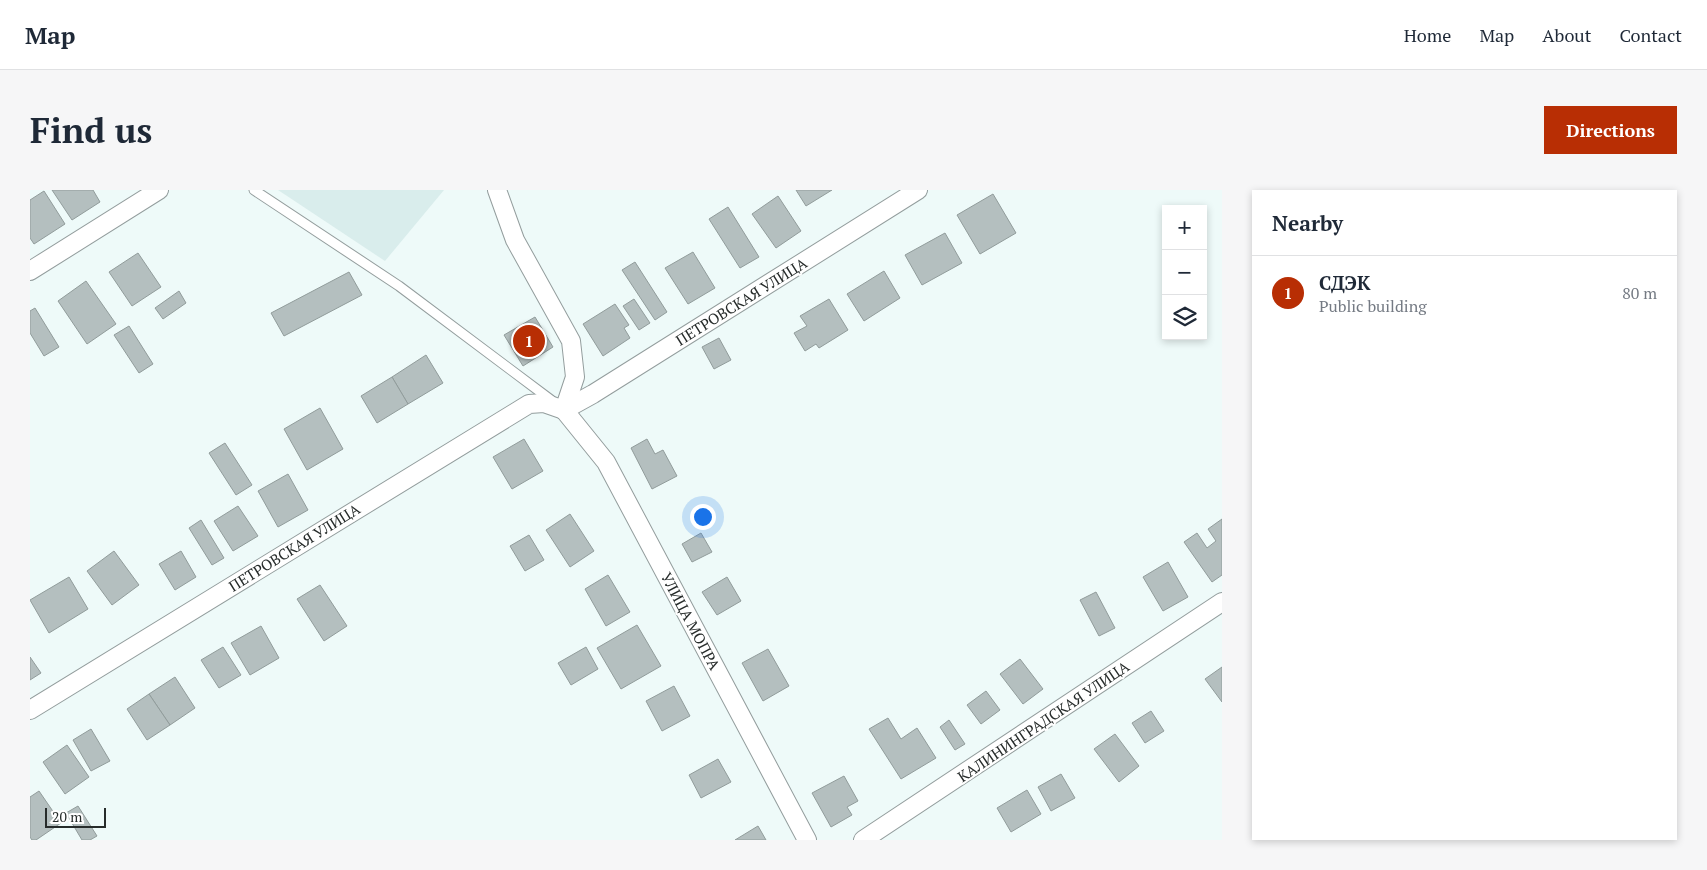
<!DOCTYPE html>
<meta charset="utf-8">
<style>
body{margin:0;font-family:"PT Serif",serif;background:#f6f6f7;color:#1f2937}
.controls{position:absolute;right:15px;top:15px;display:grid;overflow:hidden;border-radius:0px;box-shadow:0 2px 8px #0003}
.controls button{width:45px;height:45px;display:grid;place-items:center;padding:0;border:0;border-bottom:1px solid #e0e1e3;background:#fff;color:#1f2937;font:25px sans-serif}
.scale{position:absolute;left:15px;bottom:12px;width:61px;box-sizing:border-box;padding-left:5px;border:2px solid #272c2b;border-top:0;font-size:14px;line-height:18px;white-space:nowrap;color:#272c2b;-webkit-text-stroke:4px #fff;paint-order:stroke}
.you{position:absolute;left:672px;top:326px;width:18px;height:18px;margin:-12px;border:4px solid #fff;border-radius:50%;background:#1a73e8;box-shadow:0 0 0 8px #1a73e833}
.badge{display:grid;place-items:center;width:32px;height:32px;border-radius:50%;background:#b82e04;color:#fff;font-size:16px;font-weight:700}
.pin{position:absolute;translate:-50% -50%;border:2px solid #fff;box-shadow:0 1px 5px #0006}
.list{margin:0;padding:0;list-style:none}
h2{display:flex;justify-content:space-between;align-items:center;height:65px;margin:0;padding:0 20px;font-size:21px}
h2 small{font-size:16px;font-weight:400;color:#747a83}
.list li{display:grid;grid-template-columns:32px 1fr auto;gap:15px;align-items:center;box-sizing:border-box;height:75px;padding:0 20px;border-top:1px solid #e0e1e3}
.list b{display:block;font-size:19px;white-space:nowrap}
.list p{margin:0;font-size:16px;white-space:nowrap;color:#747a83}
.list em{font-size:16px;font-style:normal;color:#747a83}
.icon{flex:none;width:28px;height:28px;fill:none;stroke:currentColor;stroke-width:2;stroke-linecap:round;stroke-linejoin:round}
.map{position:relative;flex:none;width:1192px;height:650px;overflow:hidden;border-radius:0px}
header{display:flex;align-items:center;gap:30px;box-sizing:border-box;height:70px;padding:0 25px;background:#fff;border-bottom:1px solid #e0e1e3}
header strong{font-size:24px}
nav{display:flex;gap:28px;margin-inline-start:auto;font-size:18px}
.intro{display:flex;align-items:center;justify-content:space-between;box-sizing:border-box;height:120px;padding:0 30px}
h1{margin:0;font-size:35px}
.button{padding:12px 22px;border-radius:0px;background:#b82e04;color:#fff;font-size:18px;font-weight:700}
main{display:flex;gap:30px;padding:0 30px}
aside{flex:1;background:#fff;border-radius:0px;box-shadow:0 2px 8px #0003}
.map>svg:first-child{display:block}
.built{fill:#d9edec}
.building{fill:#b4bfbf;stroke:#919c9b}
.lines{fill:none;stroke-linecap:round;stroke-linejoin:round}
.lane-casing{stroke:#939d9d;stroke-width:11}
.street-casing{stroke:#939d9d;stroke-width:20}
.lane{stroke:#fff;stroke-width:9}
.street{stroke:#fff;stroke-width:18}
.labels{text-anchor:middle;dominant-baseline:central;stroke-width:4;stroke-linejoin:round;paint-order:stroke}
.street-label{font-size:15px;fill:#272c2b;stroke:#fff}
</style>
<header>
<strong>Map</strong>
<nav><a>Home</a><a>Map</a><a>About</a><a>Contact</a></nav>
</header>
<div class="intro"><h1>Find us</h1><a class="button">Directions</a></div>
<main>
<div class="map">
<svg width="1192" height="650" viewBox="0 0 1192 650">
<rect width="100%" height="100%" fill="#eefaf9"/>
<polygon class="built" points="248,0 414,0 355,71"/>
<g class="building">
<polygon points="22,0 63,0 70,12 42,30"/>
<polygon points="766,0 802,0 776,16"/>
<polygon points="14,1 35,34 4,54 0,48 0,10"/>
<polygon points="963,4 986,43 950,64 927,25"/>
<polygon points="748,6 771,41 746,58 722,24"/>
<polygon points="698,17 729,67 710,78 679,29"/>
<polygon points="915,43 932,73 892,95 875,65"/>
<polygon points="663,62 685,98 658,114 635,78"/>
<polygon points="108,63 131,97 102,116 79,82"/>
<polygon points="605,72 637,122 625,130 592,80"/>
<polygon points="854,81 870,108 834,131 817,104"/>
<polygon points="319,82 332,105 254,146 241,123"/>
<polygon points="56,91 86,134 57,154 28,111"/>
<polygon points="149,101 156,113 133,129 125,118"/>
<polygon points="604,109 620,133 609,140 593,116"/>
<polygon points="799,109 818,140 789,158 786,154 775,161 764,143 777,136 770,126"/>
<polygon points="585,114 599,135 594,138 600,148 573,166 553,134"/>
<polygon points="5,118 29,157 14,166 0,143 0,121"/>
<polygon points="505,127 523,157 493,176 474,145"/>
<polygon points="99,136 123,174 109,183 84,145"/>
<polygon points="689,148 701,170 684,179 672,157"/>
<polygon points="396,165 413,193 378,214 362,187"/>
<polygon points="362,187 378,214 347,233 331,206"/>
<polygon points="290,218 313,259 277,280 254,239"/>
<polygon points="494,249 513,281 482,299 463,267"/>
<polygon points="617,249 625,264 633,260 647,286 622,299 601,258"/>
<polygon points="195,253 222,295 206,305 179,263"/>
<polygon points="258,284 278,320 248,337 228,301"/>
<polygon points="208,316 228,346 203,361 184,331"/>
<polygon points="540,324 564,361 540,377 516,340"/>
<polygon points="1192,329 1192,385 1182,392 1154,352 1167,343 1177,358 1186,351 1178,339"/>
<polygon points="171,330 194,368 182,375 159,338"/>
<polygon points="671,343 682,362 662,372 652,354"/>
<polygon points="499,345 514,370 495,381 480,356"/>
<polygon points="84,361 109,395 82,415 57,381"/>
<polygon points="151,361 166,387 145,400 129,374"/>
<polygon points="1138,372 1158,407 1133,421 1113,387"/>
<polygon points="578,385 600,422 576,436 555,399"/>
<polygon points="39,387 58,419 19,443 0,410"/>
<polygon points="697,387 711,411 687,425 672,402"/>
<polygon points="290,395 317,436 294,451 267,409"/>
<polygon points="1066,402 1085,438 1069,446 1050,410"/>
<polygon points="607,435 631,476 591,499 567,458"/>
<polygon points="231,436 249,468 220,485 201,453"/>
<polygon points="193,457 211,485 189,498 171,470"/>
<polygon points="556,457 568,479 541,495 528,473"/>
<polygon points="738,459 759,496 733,511 712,473"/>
<polygon points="0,467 11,483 0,490"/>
<polygon points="990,469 1013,499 993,514 970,484"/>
<polygon points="1192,477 1192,512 1175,489"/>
<polygon points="145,487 165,518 140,535 119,504"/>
<polygon points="644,496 660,526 632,541 616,511"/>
<polygon points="956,501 970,520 951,534 937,515"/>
<polygon points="119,504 140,535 117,550 97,519"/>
<polygon points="1121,521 1134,541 1115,553 1102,533"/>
<polygon points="858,528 871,549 887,538 906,568 871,589 839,539"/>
<polygon points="919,530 935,554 925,560 910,537"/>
<polygon points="61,539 80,571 61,581 43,550"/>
<polygon points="1085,544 1109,576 1089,592 1064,559"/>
<polygon points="37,555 59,587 35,604 13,572"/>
<polygon points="688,569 701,592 671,608 659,585"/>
<polygon points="1031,584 1045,608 1021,621 1008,597"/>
<polygon points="814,586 828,611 817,617 822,625 801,637 782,603"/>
<polygon points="997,600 1011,624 981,642 967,618"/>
<polygon points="9,601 31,633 6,650 2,650 0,647 0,607"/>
<polygon points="48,616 67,646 60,650 52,650 36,623"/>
<polygon points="728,636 736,650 705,650"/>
</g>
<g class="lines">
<g class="lane-casing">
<polyline id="lane" points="224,0 369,96 521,210"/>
</g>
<g class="street-casing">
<g id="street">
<polyline points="467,0 485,50 541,151 545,187 534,220"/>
<polyline points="0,81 129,0"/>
<polyline points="534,220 576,272 777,650"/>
<polyline points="0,520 499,214 514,213 534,220 563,204 888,0"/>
<polyline points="833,650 1192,412"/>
</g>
</g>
<use href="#lane" class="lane"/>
<use href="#street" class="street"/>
</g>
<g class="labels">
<g class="street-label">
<text transform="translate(711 111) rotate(-32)">ПЕТРОВСКАЯ УЛИЦА</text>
<text transform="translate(264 357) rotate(-32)">ПЕТРОВСКАЯ УЛИЦА</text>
<text transform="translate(661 431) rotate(62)">УЛИЦА МОПРА</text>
<text transform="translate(1013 531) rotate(-34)">КАЛИНИНГРАДСКАЯ УЛИЦА</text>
</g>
</g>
</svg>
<div class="controls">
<button>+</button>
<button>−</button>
<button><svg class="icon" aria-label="layers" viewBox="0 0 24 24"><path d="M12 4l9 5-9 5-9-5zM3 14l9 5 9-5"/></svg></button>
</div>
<div class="scale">20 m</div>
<div class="you"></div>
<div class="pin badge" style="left:499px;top:151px">1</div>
</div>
<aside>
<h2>Nearby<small></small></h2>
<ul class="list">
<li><span class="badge">1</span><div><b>СДЭК</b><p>Public building</p></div><em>80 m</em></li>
</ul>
</aside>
</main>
